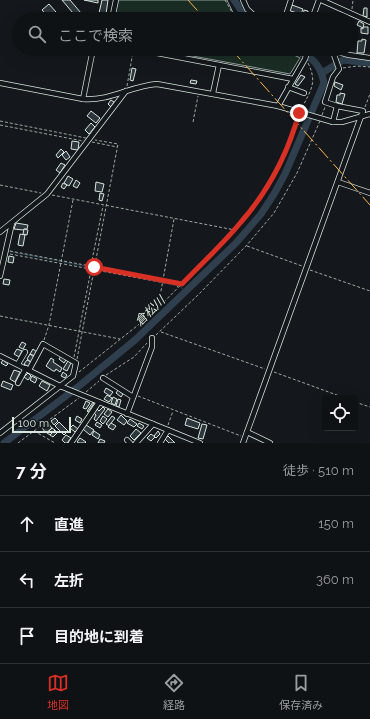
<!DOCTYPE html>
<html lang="ja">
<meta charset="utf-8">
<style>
body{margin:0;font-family:Raleway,"Noto Sans JP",sans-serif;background:#181b1e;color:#f1f3f6}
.controls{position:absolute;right:12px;bottom:12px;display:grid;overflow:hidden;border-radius:4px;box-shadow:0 4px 16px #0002}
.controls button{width:36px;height:36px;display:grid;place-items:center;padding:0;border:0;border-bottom:1px solid #2f3234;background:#0f1215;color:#f1f3f6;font:20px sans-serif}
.scale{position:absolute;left:12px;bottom:10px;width:59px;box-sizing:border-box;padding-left:4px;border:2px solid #d8e6dc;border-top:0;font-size:11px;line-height:14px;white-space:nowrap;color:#d8e6dc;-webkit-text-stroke:3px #14181c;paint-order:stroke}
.stop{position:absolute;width:12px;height:12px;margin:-9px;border:3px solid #d93025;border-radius:50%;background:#fff}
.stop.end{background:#d93025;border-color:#fff;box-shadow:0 1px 4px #0008}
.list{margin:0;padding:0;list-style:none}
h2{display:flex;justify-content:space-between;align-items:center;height:52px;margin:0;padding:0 16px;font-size:17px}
h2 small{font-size:13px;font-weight:400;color:#9b9ea0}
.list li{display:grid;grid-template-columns:26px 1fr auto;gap:12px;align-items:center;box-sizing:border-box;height:56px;padding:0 16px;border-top:1px solid #2f3234}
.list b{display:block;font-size:15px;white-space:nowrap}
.list em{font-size:13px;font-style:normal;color:#9b9ea0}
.icon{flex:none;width:22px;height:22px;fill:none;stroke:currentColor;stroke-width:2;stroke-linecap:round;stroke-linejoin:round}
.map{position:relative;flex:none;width:370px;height:443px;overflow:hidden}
.search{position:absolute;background:#0f1215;box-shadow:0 4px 16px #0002;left:12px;right:12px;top:12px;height:44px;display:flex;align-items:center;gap:10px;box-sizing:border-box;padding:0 14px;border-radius:22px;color:#9b9ea0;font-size:15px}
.sheet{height:220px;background:#0f1215}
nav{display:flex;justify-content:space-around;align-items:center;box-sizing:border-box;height:56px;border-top:1px solid #2f3234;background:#0f1215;font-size:11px;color:#9b9ea0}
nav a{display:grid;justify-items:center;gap:2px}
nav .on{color:#d93025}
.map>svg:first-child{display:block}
.green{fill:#1a2d24;stroke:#939e99}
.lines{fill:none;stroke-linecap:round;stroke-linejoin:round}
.stream{stroke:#2f3f4d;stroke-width:1}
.river{stroke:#2f3f4d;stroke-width:7}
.building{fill:#2c363c;stroke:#d8e6dc}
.minor-casing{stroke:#d8e6dc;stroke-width:6}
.path{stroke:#9da8a2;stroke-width:1;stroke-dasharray:3 2;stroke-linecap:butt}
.minor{stroke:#14181c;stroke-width:4.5}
.power{stroke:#ffb74d;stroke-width:1;stroke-dasharray:14 3 2 3;stroke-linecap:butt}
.route{stroke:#d93025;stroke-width:5}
.labels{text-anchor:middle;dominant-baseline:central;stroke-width:3;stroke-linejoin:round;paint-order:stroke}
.water-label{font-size:12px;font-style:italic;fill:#d8e6dc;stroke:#14181c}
</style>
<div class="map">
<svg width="370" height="443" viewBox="0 0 370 443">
<rect width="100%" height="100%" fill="#14181c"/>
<g class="green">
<polygon points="117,0 227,0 236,19 114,19"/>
<polygon points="155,49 282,49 300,58 290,74"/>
</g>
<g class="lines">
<polyline class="stream" points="7,251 177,284 186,292"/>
<g class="river">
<polyline points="234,0 247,19"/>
<polyline points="322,73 343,60 370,63"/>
<path d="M4,443l75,-57 56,-46 101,-97 25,-29 13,-20 11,-20 39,-91c-4,-21 -13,-26 -31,-34"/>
</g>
</g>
<g class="building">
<polygon points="62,0 70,0 86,19 78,19"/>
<polygon points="84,0 98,0 98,3"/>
<polygon points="102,0 108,0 106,14 99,13"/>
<polygon points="49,4 62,19 50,19 42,10"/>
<polygon points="292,5 303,9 301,14 290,11"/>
<polygon points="364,8 367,8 367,17 363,16"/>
<polygon points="304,10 308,11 307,19 304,19 303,17"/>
<polygon points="359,21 364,24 363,28 357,25"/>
<polygon points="363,27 368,27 368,34 361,33 361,28 363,29"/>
<polygon points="362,39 366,40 364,53 357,53 358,41 362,41"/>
<polygon points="209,49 221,49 221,52 217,51 216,54 212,53 212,50"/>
<polygon points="132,68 136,69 133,81 130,80"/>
<polygon points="301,75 305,77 298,86 295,84"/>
<polygon points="191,80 197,81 196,84 190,83"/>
<polygon points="335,82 343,85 341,90 334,86"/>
<polygon points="340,93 345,94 342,104 336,102 337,95 340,95"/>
<polygon points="111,100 114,102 111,107 108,104"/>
<polygon points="91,111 100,118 96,123 87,116"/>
<polygon points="91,123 95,127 89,134 85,130"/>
<polygon points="72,141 79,142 78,150 71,149"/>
<polygon points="61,149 64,152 58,158 56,155"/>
<polygon points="66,151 70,157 66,160 62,155"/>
<polygon points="61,163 65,165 60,173 56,170"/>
<polygon points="68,176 73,179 69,186 64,183"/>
<polygon points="76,180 80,183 77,188 73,186"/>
<polygon points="96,182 104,184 102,192 95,191"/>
<polygon points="63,183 67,185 64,189 61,187"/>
<polygon points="100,193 104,194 102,201 99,200"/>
<polygon points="16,223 28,225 27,229 24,229 23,230 14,229"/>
<polygon points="24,229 28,230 27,235 23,234"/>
<polygon points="20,234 25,235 23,246 18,245"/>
<polygon points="9,256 14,257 13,263 8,262"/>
<polygon points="4,279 10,280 9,285 3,284"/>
<polygon points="22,342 26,344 23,349 19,347"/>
<polygon points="17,349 22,351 19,357 14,354"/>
<polygon points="33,349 37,352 35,356 30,354"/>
<polygon points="30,354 34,357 31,362 27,359"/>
<polygon points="61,356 66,360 64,363 59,359"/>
<polygon points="51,358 54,360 53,362 62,368 60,372 56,369 55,371 53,371 46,366"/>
<polygon points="3,360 8,364 6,366 1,363"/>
<polygon points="27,360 31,362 28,367 24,364"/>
<polygon points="68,361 71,363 67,371 63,369"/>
<polygon points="14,370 20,372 15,382 10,379"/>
<polygon points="63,372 67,375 65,378 61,376"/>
<polygon points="28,373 31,376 28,380 24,377"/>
<polygon points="32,376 37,379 35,383 30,380"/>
<polygon points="3,381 13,385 11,390 1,386"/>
<polygon points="42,381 50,385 47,391 39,386"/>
<polygon points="106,388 113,392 110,396 104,392"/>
<polygon points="118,390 123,394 121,397 116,393"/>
<polygon points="107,395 112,398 109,402 104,399"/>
<polygon points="113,397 117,399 115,405 111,403"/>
<polygon points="118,399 121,400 119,407 116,406"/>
<polygon points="86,401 90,403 86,409 83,408"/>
<polygon points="93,402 94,403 88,412 87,411"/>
<polygon points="103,407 105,409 96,421 94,419 96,415 94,413 97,409 99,411"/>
<polygon points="108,409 112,412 108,417 104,414"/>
<polygon points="121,415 127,421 124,425 117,420"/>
<polygon points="77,416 82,419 80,423 75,420"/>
<polygon points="103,416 107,419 103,424 100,421"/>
<polygon points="112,416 115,418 109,426 106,424"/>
<polygon points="55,418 58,421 54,425 51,421"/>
<polygon points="187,418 200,423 198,429 185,425"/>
<polygon points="130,419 137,424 134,427 127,423"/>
<polygon points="59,422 68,431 64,435 55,426"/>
<polygon points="97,422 102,425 100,428 95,425"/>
<polygon points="48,423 52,428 46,433 42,428"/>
<polygon points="111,423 116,426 113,430 108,427"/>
<polygon points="139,423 144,426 142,429 137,426"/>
<polygon points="202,424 207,425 203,439 198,438"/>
<polygon points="73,425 78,429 75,432 70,428"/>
<polygon points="86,425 94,430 90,435 83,429"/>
<polygon points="52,428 55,430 50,435 47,433"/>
<polygon points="136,429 141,433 134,440 130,436"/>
<polygon points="55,430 57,433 53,437 50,435"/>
<polygon points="94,431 100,435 98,439 92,435"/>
<polygon points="158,431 160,434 156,438 154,436"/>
<polygon points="151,434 155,437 151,441 147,438"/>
<polygon points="66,435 71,438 67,443 65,443 62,440"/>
<polygon points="168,436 175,443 169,443 165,439"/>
<polygon points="80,438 86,442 85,443 79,443 77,442"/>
<polygon points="100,439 105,441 104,443 98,443"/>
</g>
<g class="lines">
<g class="minor-casing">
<g id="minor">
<polyline points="243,0 247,9 258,19"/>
<polyline points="291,0 287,12 295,16 293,19"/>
<polyline points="321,0 370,22"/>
<polyline points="112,19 116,0"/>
<polyline points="312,19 319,0"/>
<polyline points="136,49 293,79"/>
<polyline points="327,49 349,55 370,58"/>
<polyline points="333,52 339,69 333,77 325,102 337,106"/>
<path d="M0,83l83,16c28,2 47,-13 74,-15l121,22 55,16h9l28,-8"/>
<polyline points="288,87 304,93"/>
<polyline points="213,93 219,65"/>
<polyline points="83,99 93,49"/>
<polyline points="278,106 305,59 308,49"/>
<polyline points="338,182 370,193"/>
<polyline points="0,232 47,194 126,91"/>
<polyline points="0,276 12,223"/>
<polyline points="0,356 60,386 99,402 71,443"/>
<polyline points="18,364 25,352"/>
<polyline points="103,378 133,397"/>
<polyline points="18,383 26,368"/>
<polyline points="99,402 200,443"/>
<polyline points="127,414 152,347 152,338"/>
<polyline points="247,432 270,443"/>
<polyline points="0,433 73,376 76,363 43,344 29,370"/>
<polyline points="127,440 130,443"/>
<polyline points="136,443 153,424"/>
<polyline points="160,443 168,430"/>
<polyline points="243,443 363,111 337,106 333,122"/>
</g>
</g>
<g class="path">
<polyline points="225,0 236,19"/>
<polyline points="352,9 353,0"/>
<polyline points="282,49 301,57"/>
<polyline points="343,68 357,66 370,67"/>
<polyline points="127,86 133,52"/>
<polyline points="365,107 370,94"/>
<path d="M302,108c8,-17 16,-25 6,-45"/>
<polyline points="322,115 325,107"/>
<polyline points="0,121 86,138"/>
<polyline points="193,122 198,96"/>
<polyline points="0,125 83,141"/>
<polyline points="92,142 117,147"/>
<polyline points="0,185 41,193"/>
<polyline points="52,195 235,230"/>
<polyline points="247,246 302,266"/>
<polyline points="10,251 181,283"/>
<polyline points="10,254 176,285 178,287"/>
<polyline points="91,265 103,206"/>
<polyline points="310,270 370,291"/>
<polyline points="159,306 159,302 174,219"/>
<polyline points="0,316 120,339"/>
<polyline points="161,332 265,369"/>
<polyline points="156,335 199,294 246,246 274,213 297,173 320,121"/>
<polyline points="44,340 49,325 73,200"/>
<polyline points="74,357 91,270"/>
<polyline points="77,359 118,144 95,140"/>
<polyline points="79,372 152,314 230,235 243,221 272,179 284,156 298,117"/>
<polyline points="274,372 345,398"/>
<polyline points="106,375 134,357 147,343"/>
<polyline points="86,392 99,381"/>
<polyline points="138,396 241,436"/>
<polyline points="355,402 370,407"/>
<polyline points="168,425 173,411"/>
<polyline points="34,431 79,398"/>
<polyline points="18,443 34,431 55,443"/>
</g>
<use href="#minor" class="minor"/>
<g class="power">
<polyline points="188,0 205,19"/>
<polyline points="231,49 370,205"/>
</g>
</g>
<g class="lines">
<path class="route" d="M94,267l88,17c20,-21 41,-40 59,-62 28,-32 47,-69 58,-109"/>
</g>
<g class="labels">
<g class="water-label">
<text transform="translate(150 311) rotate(-44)">倉松川</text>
</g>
</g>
</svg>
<div class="controls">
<button><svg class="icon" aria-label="locate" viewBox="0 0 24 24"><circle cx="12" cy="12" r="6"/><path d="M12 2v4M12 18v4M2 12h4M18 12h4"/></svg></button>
</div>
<div class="scale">100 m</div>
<div class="stop" style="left:94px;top:267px"></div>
<div class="stop end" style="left:299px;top:113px"></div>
<div class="search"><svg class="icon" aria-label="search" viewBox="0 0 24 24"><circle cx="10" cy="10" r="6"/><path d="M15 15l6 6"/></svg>ここで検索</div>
</div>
<section class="sheet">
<h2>7 分<small>徒歩 · 510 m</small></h2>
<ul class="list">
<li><svg class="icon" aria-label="ahead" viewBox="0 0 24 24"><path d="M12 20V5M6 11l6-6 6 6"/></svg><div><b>直進</b></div><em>150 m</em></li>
<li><svg class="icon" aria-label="left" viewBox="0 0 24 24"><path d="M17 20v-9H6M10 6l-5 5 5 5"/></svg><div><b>左折</b></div><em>360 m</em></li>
<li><svg class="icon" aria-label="arrive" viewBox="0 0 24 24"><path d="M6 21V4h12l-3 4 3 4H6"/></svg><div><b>目的地に到着</b></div></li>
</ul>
</section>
<nav>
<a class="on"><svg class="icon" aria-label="map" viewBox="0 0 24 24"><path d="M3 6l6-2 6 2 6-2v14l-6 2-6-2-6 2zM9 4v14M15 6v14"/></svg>地図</a>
<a><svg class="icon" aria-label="directions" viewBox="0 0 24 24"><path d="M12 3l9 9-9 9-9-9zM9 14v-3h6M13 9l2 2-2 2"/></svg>経路</a>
<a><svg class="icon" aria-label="saved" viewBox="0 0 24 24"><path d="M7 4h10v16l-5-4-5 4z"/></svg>保存済み</a>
</nav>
